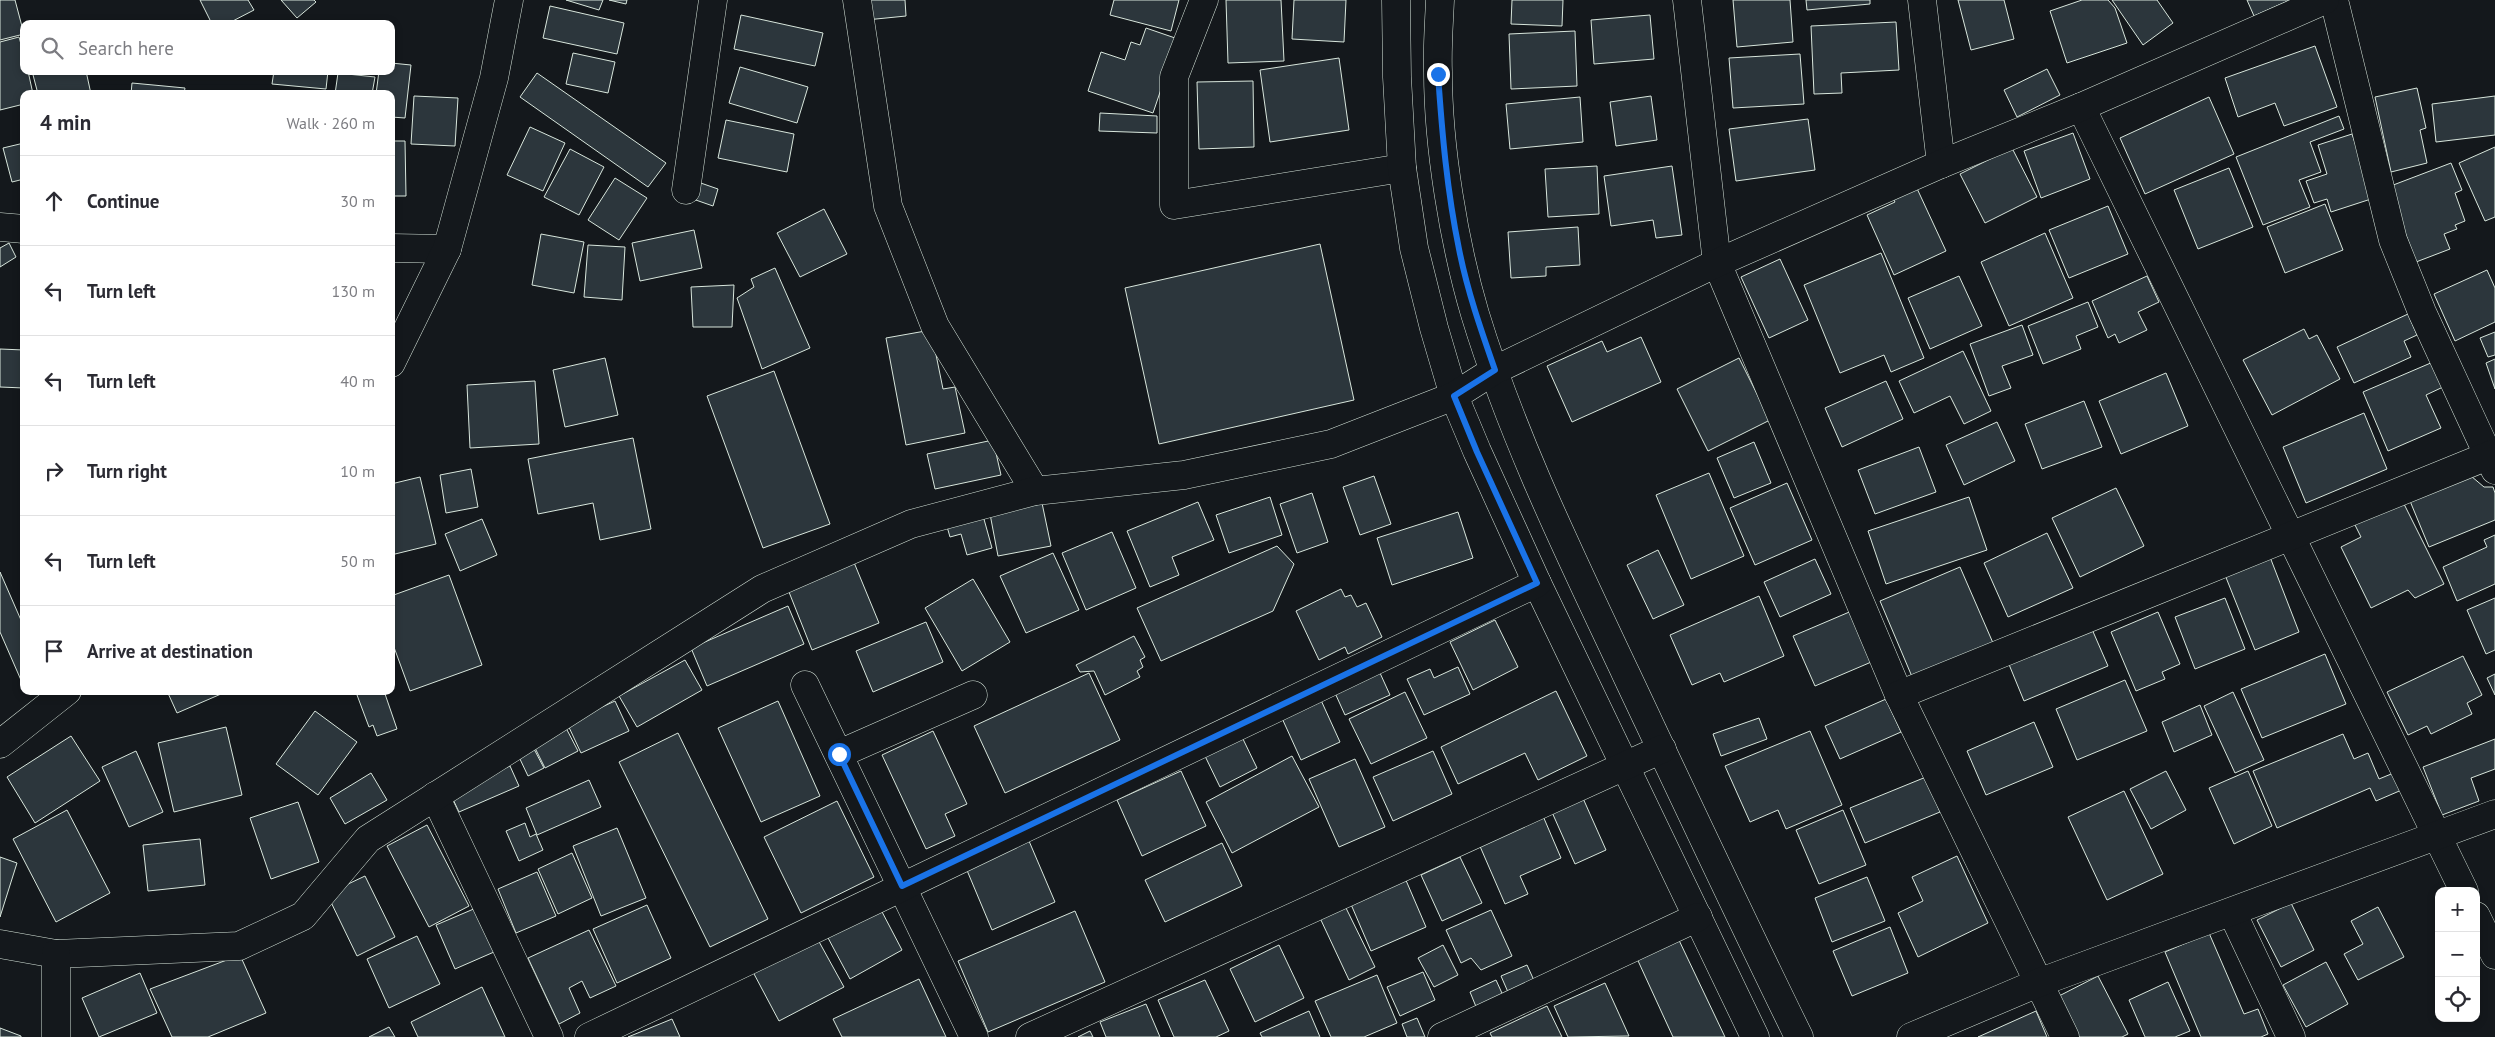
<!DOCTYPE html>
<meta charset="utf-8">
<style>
body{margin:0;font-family:"PT Sans",sans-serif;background:#f7f7f7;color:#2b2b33}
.controls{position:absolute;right:15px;bottom:15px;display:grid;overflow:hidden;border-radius:10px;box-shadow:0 2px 8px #0003}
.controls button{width:45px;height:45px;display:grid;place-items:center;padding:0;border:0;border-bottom:1px solid #e1e1e2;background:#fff;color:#2b2b33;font:25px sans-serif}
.stop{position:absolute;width:15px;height:15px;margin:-11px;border:4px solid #1a73e8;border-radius:50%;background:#fff}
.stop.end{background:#1a73e8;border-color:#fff;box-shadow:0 1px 5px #0008}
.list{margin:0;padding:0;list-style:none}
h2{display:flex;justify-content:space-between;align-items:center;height:65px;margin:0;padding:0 20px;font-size:21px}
h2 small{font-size:16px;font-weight:400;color:#7c7c81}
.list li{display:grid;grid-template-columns:32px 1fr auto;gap:15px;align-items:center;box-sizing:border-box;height:90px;padding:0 20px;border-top:1px solid #e1e1e2}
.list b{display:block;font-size:19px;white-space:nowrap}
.list em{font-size:16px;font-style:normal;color:#7c7c81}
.icon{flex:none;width:28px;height:28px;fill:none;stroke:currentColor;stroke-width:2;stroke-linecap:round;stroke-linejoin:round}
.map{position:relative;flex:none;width:2495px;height:1037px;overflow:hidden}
.search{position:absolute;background:#fff;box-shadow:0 2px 8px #0003;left:20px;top:20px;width:375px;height:55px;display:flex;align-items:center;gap:12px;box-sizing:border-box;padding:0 18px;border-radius:10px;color:#7c7c81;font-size:19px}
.panel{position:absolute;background:#fff;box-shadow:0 2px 8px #0003;left:20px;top:90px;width:375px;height:605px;border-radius:10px}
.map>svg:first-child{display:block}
.building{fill:#2c363c;stroke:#d8e6dc}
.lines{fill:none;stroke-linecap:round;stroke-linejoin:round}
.minor-casing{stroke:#d8e6dc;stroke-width:29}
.minor{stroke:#14181c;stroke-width:28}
.route{stroke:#1a73e8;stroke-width:6}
</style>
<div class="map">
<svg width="2495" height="1037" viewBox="0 0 2495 1037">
<rect width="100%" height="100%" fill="#14181c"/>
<g class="building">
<polygon points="0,0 15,0 24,34 0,40"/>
<polygon points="200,0 248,0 254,10 227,24 212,24"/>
<polygon points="281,0 314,0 316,2 297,18"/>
<polygon points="566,0 603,0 599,10"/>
<polygon points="609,0 627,0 626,4"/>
<polygon points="864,0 905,0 906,16 866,20"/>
<polygon points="1114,0 1179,0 1171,31 1110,15"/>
<polygon points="1226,0 1281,0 1284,61 1228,63"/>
<polygon points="1294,0 1346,0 1344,42 1292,39"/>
<polygon points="1512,0 1563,0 1562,26 1511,24"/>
<polygon points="1733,0 1790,0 1793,42 1737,47"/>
<polygon points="1806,0 1870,0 1870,4 1807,10"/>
<polygon points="1958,0 2004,0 2014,39 1971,50"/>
<polygon points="2082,0 2108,0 2115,8 2127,43 2067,63 2050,11"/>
<polygon points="2112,0 2157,0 2173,23 2143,45"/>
<polygon points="2247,0 2290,0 2254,16"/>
<polygon points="550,6 624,23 617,54 543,38"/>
<polygon points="741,15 823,33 815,66 734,49"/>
<polygon points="1650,15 1654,59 1594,64 1591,20"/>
<polygon points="1896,22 1899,70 1841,73 1842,93 1814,94 1811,26"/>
<polygon points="1146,28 1178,39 1153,113 1088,91 1101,52 1125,60 1131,42 1140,45"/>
<polygon points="1575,31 1577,86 1511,89 1509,34"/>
<polygon points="19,37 24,55 24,71 28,71 33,94 24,94 24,104 0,110 0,42"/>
<polygon points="2315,46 2337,107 2284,126 2275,103 2238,117 2225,78"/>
<polygon points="573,53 615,62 608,93 566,84"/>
<polygon points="1800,54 1804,104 1733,108 1729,58"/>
<polygon points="1339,58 1349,130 1270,142 1260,70"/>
<polygon points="391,63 411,65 405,118 391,117 391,94 376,94 379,71 391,71"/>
<polygon points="740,67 808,87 797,123 729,103"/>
<polygon points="2047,69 2060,95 2017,117 2004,90"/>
<polygon points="32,71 86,71 91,94 38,94"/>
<polygon points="274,71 328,71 326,89 272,84"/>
<polygon points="338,73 375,77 372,94 335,94"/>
<polygon points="537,73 666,163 648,187 520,97"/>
<polygon points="1253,81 1254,147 1199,149 1197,82"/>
<polygon points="132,83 185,88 184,94 131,94"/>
<polygon points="2417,88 2426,128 2420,130 2427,163 2391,172 2375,97"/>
<polygon points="414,96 458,98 455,146 411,144"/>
<polygon points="1651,96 1657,140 1616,146 1610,102"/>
<polygon points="2495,96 2495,135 2436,142 2432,104"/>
<polygon points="1580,97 1583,142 1510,149 1506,104"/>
<polygon points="2209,97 2234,154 2145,194 2120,138"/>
<polygon points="1100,113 1157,116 1157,133 1099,131"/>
<polygon points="2339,116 2344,129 2310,142 2321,172 2299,180 2310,207 2263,225 2236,157"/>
<polygon points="1808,119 1815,170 1736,181 1729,129"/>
<polygon points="726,120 794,134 787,172 718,158"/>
<polygon points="530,127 565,143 543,191 507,175"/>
<polygon points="2073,133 2090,179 2041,198 2024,151"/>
<polygon points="2352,134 2374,198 2331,212 2327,199 2314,203 2306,181 2327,174 2318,145"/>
<polygon points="391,141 405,141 406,196 391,196"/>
<polygon points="24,143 24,179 12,182 3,148"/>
<polygon points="2495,147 2495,217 2485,221 2459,163"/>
<polygon points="2012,148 2037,197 1985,223 1960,174"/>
<polygon points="570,149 604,167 579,215 544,197"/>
<polygon points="2451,163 2462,190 2455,193 2465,221 2455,225 2457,229 2444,234 2450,249 2416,262 2388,187"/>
<polygon points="1597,166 1599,214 1548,217 1545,169"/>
<polygon points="1672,166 1682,235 1656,238 1653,220 1611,226 1604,176"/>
<polygon points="2229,168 2253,227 2198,249 2174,190"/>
<polygon points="615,178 647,198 619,240 588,220"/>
<polygon points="695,181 718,189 713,206 690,198"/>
<polygon points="1914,182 1946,251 1894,275 1867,215 1895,202 1890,193"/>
<polygon points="2325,204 2343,250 2285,273 2267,227"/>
<polygon points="2108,206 2128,254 2069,278 2049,230"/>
<polygon points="824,209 847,254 800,277 777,233"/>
<polygon points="1578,227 1580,265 1546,267 1546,276 1511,278 1508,232"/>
<polygon points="694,230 702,268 640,281 632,243"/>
<polygon points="2045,233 2073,298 2009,326 1981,262"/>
<polygon points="541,234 584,242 574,293 532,285"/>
<polygon points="9,243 16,257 0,267 0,248"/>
<polygon points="1320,244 1354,400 1159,444 1125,288"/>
<polygon points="588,245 625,247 622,300 584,297"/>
<polygon points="1881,253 1924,358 1891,372 1884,355 1840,373 1804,285"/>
<polygon points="1780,259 1808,320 1769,338 1741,277"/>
<polygon points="775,268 810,348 762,369 737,298 754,287 751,279"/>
<polygon points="2487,270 2495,288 2495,322 2455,341 2434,294"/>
<polygon points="1959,276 1982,326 1930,349 1908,298"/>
<polygon points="2147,276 2159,302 2138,312 2147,330 2119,343 2115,334 2108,338 2092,301"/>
<polygon points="734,285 732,327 693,327 691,287"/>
<polygon points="2088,302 2098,327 2076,336 2081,349 2043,364 2028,326"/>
<polygon points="2408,314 2417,335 2404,341 2411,357 2354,383 2337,347"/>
<polygon points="2022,325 2033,355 2002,366 2011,388 1989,396 1970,344"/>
<polygon points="2304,329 2309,339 2317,335 2340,379 2272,415 2243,360"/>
<polygon points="931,330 943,389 955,387 965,433 906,445 886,338"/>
<polygon points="2495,332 2495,355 2488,357 2480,338"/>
<polygon points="1641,337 1661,382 1572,422 1547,366 1602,341 1607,352"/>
<polygon points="0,349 24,350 24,388 0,387"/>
<polygon points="1963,351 1991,411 1964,424 1950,396 1914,413 1899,381"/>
<polygon points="605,358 618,415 565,427 553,370"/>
<polygon points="1739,358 1770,420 1708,451 1677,389"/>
<polygon points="2495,359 2495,389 2486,363"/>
<polygon points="2433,362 2443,387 2426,395 2441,428 2388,451 2363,392"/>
<polygon points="774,371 830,524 763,548 707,396"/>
<polygon points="2166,373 2188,426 2121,454 2099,401"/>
<polygon points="535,381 539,444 470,448 467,385"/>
<polygon points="1886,381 1903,419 1842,447 1825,408"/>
<polygon points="2084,401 2102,447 2042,469 2025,424"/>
<polygon points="2364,413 2387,469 2306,503 2283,447"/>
<polygon points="1997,422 2015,461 1964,485 1946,445"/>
<polygon points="633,438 651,529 600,540 593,503 538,514 528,459"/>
<polygon points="993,440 1001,475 935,489 927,454"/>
<polygon points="1754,442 1771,483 1734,498 1717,458"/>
<polygon points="1919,447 1936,492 1875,514 1858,470"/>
<polygon points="471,469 478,507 446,513 440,475"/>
<polygon points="1709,473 1744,556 1691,579 1656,495"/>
<polygon points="1374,476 1391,524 1360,535 1343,487"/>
<polygon points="2471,476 2484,487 2493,487 2495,493 2495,520 2429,547 2410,501"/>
<polygon points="420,477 436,544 391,555 391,484"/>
<polygon points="1787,483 1812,540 1755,565 1730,508"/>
<polygon points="2116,488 2144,546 2080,577 2052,518"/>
<polygon points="1312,493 1328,542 1297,553 1280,504"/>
<polygon points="2400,496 2444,584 2415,598 2408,590 2371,608 2341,547 2361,537 2352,519"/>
<polygon points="1270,497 1282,535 1229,553 1216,515"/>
<polygon points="1969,497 1987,550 1886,584 1868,531"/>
<polygon points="1198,502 1214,540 1172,557 1179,575 1150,587 1127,531"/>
<polygon points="1042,503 1051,546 998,556 990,514"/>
<polygon points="982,512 992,548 967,555 961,534 950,537 946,523"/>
<polygon points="1458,512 1473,558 1392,585 1377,538"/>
<polygon points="482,519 497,555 460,571 445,534"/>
<polygon points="1112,532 1136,588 1086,610 1062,553"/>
<polygon points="2047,533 2073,588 2008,617 1984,563"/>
<polygon points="2495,535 2495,584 2457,601 2443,567 2487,547 2484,540"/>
<polygon points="1277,546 1294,564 1273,611 1161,661 1137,608"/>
<polygon points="1658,550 1684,605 1653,619 1627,565"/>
<polygon points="1053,553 1079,610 1026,633 1000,576"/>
<polygon points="2270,557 2299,632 2255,650 2225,575"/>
<polygon points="1815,559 1831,594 1780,617 1764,582"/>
<polygon points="853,560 879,623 812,650 787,587"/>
<polygon points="1960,567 1993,643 1913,679 1880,601"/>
<polygon points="0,572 24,627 24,687 0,632"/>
<polygon points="449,575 482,665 410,691 391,639 391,596"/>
<polygon points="973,579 1010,642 962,671 925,608"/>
<polygon points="1341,589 1345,597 1351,595 1357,607 1366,603 1382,637 1348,654 1345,647 1319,660 1296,611"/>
<polygon points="1759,596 1784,656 1724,682 1720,673 1692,685 1670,635"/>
<polygon points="2225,598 2245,649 2195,669 2175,617"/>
<polygon points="2495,598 2495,650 2486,654 2467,610"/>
<polygon points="788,606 804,644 707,686 691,648"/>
<polygon points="1854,610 1876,660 1815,686 1793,636"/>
<polygon points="2158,612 2180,664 2162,672 2165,679 2136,691 2111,632"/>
<polygon points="1495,620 1518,667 1473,690 1450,642"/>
<polygon points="926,622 943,662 873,692 856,651"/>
<polygon points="2091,627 2108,666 2024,701 2008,662"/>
<polygon points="1134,636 1145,657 1140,660 1143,667 1137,671 1140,677 1105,695 1094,671 1080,672 1076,665"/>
<polygon points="2325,654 2346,704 2262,738 2241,689"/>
<polygon points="2463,656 2482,695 2467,703 2472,714 2431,734 2427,726 2408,735 2387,692"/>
<polygon points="685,660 702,690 637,727 619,696"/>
<polygon points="1458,667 1470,694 1424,715 1407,679 1430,669 1434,678"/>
<polygon points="1089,673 1120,740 1005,793 974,726"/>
<polygon points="1380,673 1390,695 1345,715 1335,693"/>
<polygon points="2495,674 2495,695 2487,678"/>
<polygon points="2125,680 2147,731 2077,760 2056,709"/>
<polygon points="167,691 228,691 177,713"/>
<polygon points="368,691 384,691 397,729 377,736 373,725 369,727 357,695"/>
<polygon points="1556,691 1587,756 1538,780 1525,753 1458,784 1441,747"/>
<polygon points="1405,692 1427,738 1371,764 1349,719"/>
<polygon points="2233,692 2264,760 2235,773 2204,706"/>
<polygon points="1320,698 1340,742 1301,760 1281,716"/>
<polygon points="1886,699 1901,732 1840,759 1825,726"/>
<polygon points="615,701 629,731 581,753 567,723"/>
<polygon points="778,701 820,796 761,822 718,728"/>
<polygon points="2200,705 2212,735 2174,752 2162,722"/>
<polygon points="315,711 357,742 318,795 276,764"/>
<polygon points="1759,718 1767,739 1721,756 1713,734"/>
<polygon points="2034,722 2053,767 1986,795 1967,751"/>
<polygon points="226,727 242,795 174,812 158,743"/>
<polygon points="566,728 578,751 545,768 533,744"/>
<polygon points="933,731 967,804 945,814 955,836 926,849 882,755"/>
<polygon points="1810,731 1842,805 1786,829 1778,810 1750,822 1725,766"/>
<polygon points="678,733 768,919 710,947 619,762"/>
<polygon points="2343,734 2354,759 2368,753 2379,779 2396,772 2404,789 2376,801 2370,788 2277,828 2253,771"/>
<polygon points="71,736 100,781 35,823 7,777"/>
<polygon points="1242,737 1257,768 1220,787 1204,754"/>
<polygon points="2495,739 2495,769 2471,778 2479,801 2442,815 2423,767"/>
<polygon points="534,749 544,768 528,776 519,757"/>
<polygon points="136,751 163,812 129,827 102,767"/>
<polygon points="1433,751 1452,794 1393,821 1373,777"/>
<polygon points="1292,756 1319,807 1232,853 1206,802"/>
<polygon points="1355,759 1385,827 1339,847 1309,779"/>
<polygon points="510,766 519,786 459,812 450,793"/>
<polygon points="1181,771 1206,826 1142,856 1117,800"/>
<polygon points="2166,771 2186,810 2151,829 2130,789"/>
<polygon points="2248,771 2272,826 2234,844 2209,788"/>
<polygon points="371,773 387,800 345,824 330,798"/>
<polygon points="1926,777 1940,812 1865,843 1850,808"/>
<polygon points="589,780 601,807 537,835 526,808"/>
<polygon points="2124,791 2163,874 2107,900 2068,817"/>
<polygon points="1582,796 1606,850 1575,864 1551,810"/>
<polygon points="837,801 874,877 801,913 764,837"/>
<polygon points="298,802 319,862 271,879 250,818"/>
<polygon points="67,810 110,893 56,922 13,839"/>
<polygon points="1843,810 1866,865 1819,884 1796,830"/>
<polygon points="1543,816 1561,858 1520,876 1528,894 1505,904 1479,844"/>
<polygon points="525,823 530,837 536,834 543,850 519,861 506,831"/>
<polygon points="427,825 469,906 429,927 387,846"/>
<polygon points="617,828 646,898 601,916 573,846"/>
<polygon points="200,839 205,885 148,891 143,845"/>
<polygon points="1029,841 1055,902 992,930 966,868"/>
<polygon points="1222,843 1242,886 1165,922 1145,880"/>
<polygon points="572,853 592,898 558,914 538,869"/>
<polygon points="1957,856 1988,923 1918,957 1898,913 1923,901 1912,877"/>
<polygon points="0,857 17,863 0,917"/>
<polygon points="1460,857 1482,903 1442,921 1421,875"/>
<polygon points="537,872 556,916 516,933 498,889"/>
<polygon points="365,876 395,937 357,956 327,894"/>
<polygon points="1867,877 1885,921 1832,942 1815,898"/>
<polygon points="1405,878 1426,927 1371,951 1350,902"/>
<polygon points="2291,903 2314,950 2281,967 2257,920"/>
<polygon points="647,905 671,958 617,983 593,929"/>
<polygon points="1345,906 1375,967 1349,980 1320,918"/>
<polygon points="2378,907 2404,957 2358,980 2344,954 2363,944 2351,921"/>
<polygon points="476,908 494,952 455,969 436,925"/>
<polygon points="880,908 902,950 850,979 827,936"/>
<polygon points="1491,910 1512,956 1481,970 1471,958 1461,963 1446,930"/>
<polygon points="1075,911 1105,982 988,1032 958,961"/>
<polygon points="1890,927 1908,973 1852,996 1833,951"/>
<polygon points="589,930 616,986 590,998 582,981 569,988 580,1013 559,1024 528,958"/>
<polygon points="2209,933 2244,1014 2258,1009 2268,1034 2261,1037 2201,1037 2165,952"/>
<polygon points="417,936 440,984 389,1008 367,959"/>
<polygon points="1677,936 1725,1037 1673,1037 1634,952"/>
<polygon points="817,938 844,987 779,1021 753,972"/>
<polygon points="1279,945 1304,998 1255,1022 1230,969"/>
<polygon points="1443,945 1458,975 1434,987 1418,958"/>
<polygon points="240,955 266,1013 208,1037 172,1037 150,989"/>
<polygon points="2326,962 2348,1004 2306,1027 2283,985"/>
<polygon points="1527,965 1537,987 1511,999 1501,976"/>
<polygon points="1423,972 1435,1000 1400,1016 1387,987"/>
<polygon points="140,973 157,1013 99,1037 82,998"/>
<polygon points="1377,975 1397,1023 1364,1037 1331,1037 1315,1001"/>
<polygon points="2098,976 2128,1034 2122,1037 2079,1037 2057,997"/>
<polygon points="919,979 946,1037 842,1037 833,1019"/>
<polygon points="1205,980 1229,1031 1216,1037 1174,1037 1158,1000"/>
<polygon points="1496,980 1506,1002 1479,1014 1470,992"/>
<polygon points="2168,982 2190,1031 2175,1037 2145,1037 2129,1000"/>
<polygon points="1605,983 1629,1036 1568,1037 1554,1006"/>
<polygon points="482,987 505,1037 418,1037 411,1022"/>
<polygon points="1146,1004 1160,1037 1106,1037 1100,1022"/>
<polygon points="1547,1006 1562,1037 1492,1037 1490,1033"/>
<polygon points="1309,1011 1320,1037 1262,1037 1260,1033"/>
<polygon points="2036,1011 2047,1037 1978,1037"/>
<polygon points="1417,1018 1425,1037 1407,1037 1402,1024"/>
<polygon points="672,1019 680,1037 628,1037"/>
<polygon points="389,1027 395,1037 369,1037"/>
<polygon points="0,1028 21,1036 21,1037 0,1037"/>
<polygon points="1090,1031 1093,1037 1078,1037"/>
</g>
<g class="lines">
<g class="minor-casing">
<g id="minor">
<polyline points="857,0 888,206 935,326 1035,491"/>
<polyline points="1204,0 1174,77 1174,205 1402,168"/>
<polyline points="1396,0 1397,77 1402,168 1414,248 1434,328 1454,396 1477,451 1537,583 1755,1037"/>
<path d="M1440,0c-1,24 -3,48 -2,72 0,75 16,171 37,242 38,125 96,243 151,360 57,121 114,243 173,363"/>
<polyline points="1687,0 1717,263 1899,695 2065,1037"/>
<polyline points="1922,0 1941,164"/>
<polyline points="2334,0 2393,240 2422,312 2495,470"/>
<polyline points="2081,107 2464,891"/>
<polyline points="686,190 713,0"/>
<polyline points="0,227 24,229"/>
<polyline points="391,248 447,249"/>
<polyline points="391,363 447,249 494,78 509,0"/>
<polyline points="805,685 974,1037"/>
<polyline points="1899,695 2495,453"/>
<polyline points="0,744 67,691"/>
<polyline points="839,754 973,695"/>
<polyline points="435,796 549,1037"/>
<polyline points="2232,912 2291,1037"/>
<polyline points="2476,916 2495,955"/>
<polyline points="0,944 56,954 239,946 303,916 368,839 762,589 911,524 1035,491 1184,475 1331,444 1454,396 1495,370 1717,263 1941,164 2081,107 2325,0"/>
<polyline points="56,1037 56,954"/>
<polyline points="589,1037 1537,583"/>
<polyline points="1030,1037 1662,749"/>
<polyline points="1442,1037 1698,917"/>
<polyline points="1911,1037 2038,983 2495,814"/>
</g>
</g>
<use href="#minor" class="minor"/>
</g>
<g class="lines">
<path class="route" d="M839,754l63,132 635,-303 -60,-131 -23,-56 41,-26c-14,-40 -28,-80 -36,-121 -12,-58 -17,-117 -21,-175"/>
</g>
</svg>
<div class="controls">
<button>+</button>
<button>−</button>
<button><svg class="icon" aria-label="locate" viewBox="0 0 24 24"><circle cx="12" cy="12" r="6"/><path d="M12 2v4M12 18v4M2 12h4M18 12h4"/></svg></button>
</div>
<div class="stop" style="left:839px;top:754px"></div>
<div class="stop end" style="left:1438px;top:74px"></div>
<div class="search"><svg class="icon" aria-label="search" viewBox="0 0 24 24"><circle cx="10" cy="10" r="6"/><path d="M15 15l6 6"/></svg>Search here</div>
<section class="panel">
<h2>4 min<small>Walk · 260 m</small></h2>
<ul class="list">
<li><svg class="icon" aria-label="ahead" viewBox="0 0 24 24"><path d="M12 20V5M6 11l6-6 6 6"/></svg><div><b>Continue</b></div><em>30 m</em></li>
<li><svg class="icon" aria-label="left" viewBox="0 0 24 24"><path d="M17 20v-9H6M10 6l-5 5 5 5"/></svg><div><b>Turn left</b></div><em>130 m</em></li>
<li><svg class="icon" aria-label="left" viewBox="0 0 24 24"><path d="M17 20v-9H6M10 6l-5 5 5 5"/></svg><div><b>Turn left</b></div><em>40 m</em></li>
<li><svg class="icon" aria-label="right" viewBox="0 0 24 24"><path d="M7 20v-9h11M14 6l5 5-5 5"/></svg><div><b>Turn right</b></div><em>10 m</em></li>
<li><svg class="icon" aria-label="left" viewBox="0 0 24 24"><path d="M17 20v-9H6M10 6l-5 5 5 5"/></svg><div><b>Turn left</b></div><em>50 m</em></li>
<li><svg class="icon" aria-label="arrive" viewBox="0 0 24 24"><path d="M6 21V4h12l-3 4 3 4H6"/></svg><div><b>Arrive at destination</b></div></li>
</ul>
</section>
</div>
